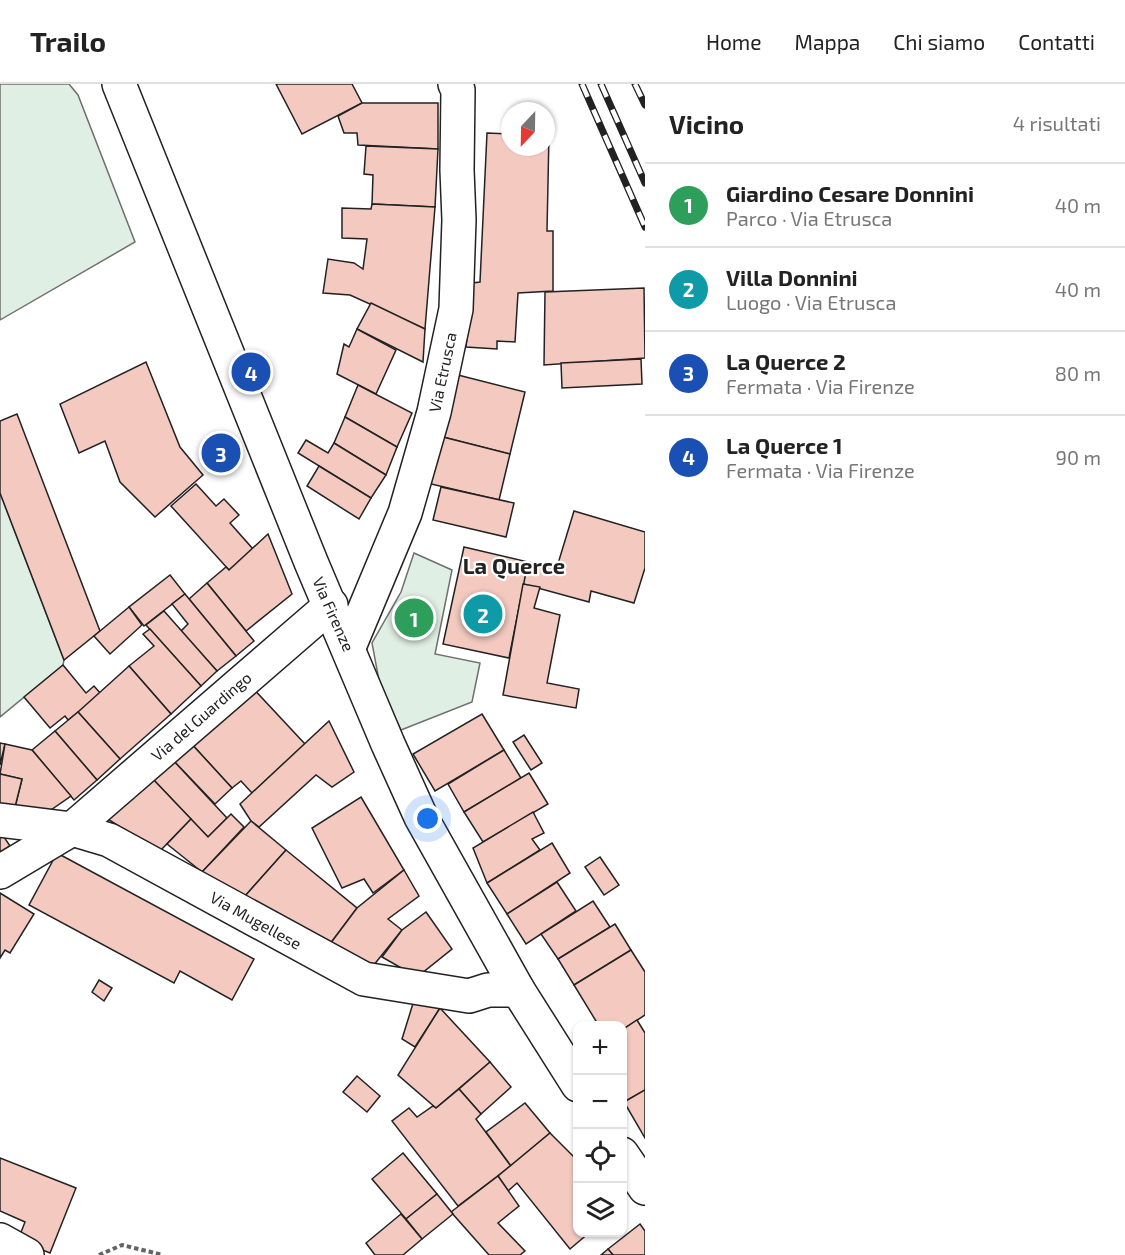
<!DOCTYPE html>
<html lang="it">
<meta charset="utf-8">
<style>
body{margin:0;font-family:"Exo 2",sans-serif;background:#f6f6f6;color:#222}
.controls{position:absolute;right:18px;bottom:18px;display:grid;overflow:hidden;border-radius:12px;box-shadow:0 2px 4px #0004}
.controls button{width:54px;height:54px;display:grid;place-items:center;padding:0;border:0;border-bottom:2px solid #e0e0e0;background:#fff;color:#222;font:30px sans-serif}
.compass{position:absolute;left:501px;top:18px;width:54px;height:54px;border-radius:50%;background:#fff;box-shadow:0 2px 4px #0004;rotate:202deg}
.you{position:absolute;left:428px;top:735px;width:21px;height:21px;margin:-15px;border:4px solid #fff;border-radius:50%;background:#1a73e8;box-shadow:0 0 0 9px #1a73e833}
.badge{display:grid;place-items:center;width:39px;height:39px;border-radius:50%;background:#2563eb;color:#fff;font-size:20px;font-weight:700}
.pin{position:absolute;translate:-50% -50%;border:3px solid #fff;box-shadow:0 2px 6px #0006}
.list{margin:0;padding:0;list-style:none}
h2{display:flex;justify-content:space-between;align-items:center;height:78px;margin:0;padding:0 24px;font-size:26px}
h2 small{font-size:20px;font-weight:400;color:#767676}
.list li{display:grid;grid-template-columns:39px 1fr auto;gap:18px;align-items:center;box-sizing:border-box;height:84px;padding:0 24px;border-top:2px solid #e0e0e0}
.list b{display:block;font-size:22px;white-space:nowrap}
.list p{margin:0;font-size:20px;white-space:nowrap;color:#767676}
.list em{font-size:20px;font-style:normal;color:#767676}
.icon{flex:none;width:33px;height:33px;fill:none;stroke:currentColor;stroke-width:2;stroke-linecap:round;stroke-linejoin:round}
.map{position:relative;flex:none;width:645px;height:1171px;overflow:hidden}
header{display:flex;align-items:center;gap:36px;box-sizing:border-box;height:84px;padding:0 30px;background:#fff;border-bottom:2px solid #e0e0e0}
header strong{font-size:28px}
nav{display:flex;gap:33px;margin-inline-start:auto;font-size:21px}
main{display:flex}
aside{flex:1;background:#fff}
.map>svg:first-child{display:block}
.green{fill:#e0efe3;stroke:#6f6f6f;stroke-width:1.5}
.building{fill:#f3c9c0;stroke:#222;stroke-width:1.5}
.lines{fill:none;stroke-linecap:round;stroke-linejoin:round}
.minor-casing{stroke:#222;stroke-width:36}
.major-casing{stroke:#222;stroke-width:36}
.path{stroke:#646464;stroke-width:4;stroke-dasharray:4.5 3;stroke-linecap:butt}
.minor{stroke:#fff;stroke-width:33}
.major{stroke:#fff;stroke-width:33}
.rail-casing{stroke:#222;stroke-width:7}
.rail{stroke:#fff;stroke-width:4.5;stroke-dasharray:14;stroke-linecap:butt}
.labels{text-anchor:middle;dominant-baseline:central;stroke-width:4.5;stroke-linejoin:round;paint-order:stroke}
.street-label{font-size:16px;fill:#222;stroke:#fff}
.district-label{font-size:22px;font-weight:bold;fill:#222;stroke:#fff}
</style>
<header>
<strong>Trailo</strong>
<nav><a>Home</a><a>Mappa</a><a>Chi siamo</a><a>Contatti</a></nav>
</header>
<main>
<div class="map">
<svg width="645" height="1171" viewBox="0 0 645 1171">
<rect width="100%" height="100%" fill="#fff"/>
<g class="green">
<polygon points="0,0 69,0 78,11 135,158 0,236"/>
<polygon points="0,409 64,576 63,581 0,633"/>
<polygon points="414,469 452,486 435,570 480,579 472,618 401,646 380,602 372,559 401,508"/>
</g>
<g class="building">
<polygon points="276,0 352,0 362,19 302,50"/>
<polygon points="362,19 438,19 438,65 358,61 357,49 344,49 338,32"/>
<polygon points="487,49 510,50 510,63 546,63 546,50 549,50 547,147 553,147 553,207 518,209 515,258 497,257 497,265 466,263 472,199 480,198"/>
<polygon points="366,62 438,65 435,123 372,120 373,91 364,90"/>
<polygon points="372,120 435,123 425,245 350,211 323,209 328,175 354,179 363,185 367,155 342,154 342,124 371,125"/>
<polygon points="644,204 645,274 544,281 545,208"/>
<polygon points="371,219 425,245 423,278 357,245"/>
<polygon points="357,245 396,266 376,310 337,290 344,260 349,263"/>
<polygon points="641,275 642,300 562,304 561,279"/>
<polygon points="146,278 180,363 203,391 155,433 120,398 105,357 79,369 60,320"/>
<polygon points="458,291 525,308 510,370 443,353"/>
<polygon points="358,301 412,329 397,363 345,333"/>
<polygon points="17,330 100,547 64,576 0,409 0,337"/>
<polygon points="345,333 397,363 386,391 334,359"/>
<polygon points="443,353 510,370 499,416 427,399"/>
<polygon points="306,356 328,369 334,359 386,391 371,414 298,369"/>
<polygon points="319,382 371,414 359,435 307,402"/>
<polygon points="196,400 216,422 224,415 239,431 230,439 253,465 229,486 171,422"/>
<polygon points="441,403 514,419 506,453 433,436"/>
<polygon points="574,427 645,448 645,484 634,519 591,507 589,518 523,500 528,478 557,483"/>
<polygon points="268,450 292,510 246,547 207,499 226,483 229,486"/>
<polygon points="464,463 528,478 509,574 443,560"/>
<polygon points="170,491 185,510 144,542 129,523"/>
<polygon points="207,499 254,557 236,572 189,515"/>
<polygon points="523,500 540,503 534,524 560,531 547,599 579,605 576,624 503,611"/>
<polygon points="185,510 236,572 217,587 181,547 188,540 172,520"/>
<polygon points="129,523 142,541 110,570 94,552"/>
<polygon points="164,527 217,587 201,602 146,541"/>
<polygon points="150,545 201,602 171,630 129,582 154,562 143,550"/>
<polygon points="63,581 86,609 94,602 101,610 68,636 65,632 50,644 24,613"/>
<polygon points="129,582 171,630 120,675 78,628"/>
<polygon points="249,600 305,660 252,709 241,697 232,704 188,656"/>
<polygon points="78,628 120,675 97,696 55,647"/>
<polygon points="482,630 504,666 435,707 413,670"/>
<polygon points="329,637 354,688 332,703 316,691 259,743 251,737 240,720"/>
<polygon points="55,647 97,696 74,716 32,666"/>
<polygon points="524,651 542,679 531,686 513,658"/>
<polygon points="188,656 232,704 215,720 170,673"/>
<polygon points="0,659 5,660 0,681"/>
<polygon points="5,660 32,666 71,712 45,730 15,723 22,695 0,690"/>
<polygon points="504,666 521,694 464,728 448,700"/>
<polygon points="170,673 227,734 208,753 150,692"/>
<polygon points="529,689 548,720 483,758 464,728"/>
<polygon points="0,690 22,695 15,723 0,720"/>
<polygon points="150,692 191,735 159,768 103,732"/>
<polygon points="361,713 404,786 373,809 364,795 342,804 312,744"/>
<polygon points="533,728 544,749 532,755 540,766 487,799 473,764"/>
<polygon points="231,730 244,743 202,788 167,760 191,735 208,753"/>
<polygon points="251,737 286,766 245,812 202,788"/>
<polygon points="0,747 10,762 0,768"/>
<polygon points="552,759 570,789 507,830 487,799"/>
<polygon points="286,766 357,824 330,860 245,812"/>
<polygon points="57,769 254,875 232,916 180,887 174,899 29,821"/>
<polygon points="600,773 619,801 604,811 585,783"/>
<polygon points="404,786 419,812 388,835 402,846 373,882 330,860 357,824"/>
<polygon points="557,798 576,827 526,860 507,830"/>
<polygon points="0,809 34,830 10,869 5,866 0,874"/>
<polygon points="593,817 610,843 558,875 541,850"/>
<polygon points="426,828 452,865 417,893 382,873 402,846"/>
<polygon points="615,840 631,866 574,901 558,875"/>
<polygon points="631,866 645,888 645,931 622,946 622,942 599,942 574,901"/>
<polygon points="99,896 112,904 104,917 92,908"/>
<polygon points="415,913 434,918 440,924 415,963 402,955"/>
<polygon points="440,924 490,978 436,1024 398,991"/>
<polygon points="637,936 645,949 645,1006 624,1018 622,946"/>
<polygon points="490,978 511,1003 481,1030 459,1005"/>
<polygon points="357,992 380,1012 367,1028 343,1008"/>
<polygon points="459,1005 481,1030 476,1035 511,1082 458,1122 392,1037 409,1024 417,1033 433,1022 436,1024"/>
<polygon points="645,1006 645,1054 624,1018"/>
<polygon points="525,1019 550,1049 511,1082 486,1048"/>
<polygon points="550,1049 578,1077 578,1148 590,1148 570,1165 517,1099 508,1107 498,1092"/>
<polygon points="403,1069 437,1110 406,1135 372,1095"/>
<polygon points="0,1074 76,1104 50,1169 18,1156 25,1138 0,1127"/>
<polygon points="498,1092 519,1122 498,1139 525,1167 520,1171 489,1171 451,1128"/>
<polygon points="437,1110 453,1130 422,1155 406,1135"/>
<polygon points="401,1130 422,1155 403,1171 375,1171 366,1159"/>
<polygon points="640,1140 645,1147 645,1171 613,1171 608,1165"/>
<polygon points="608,1165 613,1171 601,1171"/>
</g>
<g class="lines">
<g class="minor-casing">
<g id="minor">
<polyline points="349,563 405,429 434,328 456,225 459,136 457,86 458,6 455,0"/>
<polyline points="0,736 72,745 109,756 364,895 469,912 488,906 518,906"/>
<polyline points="0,788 72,745 331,521"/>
<polyline points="0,1156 27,1171"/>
</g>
</g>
<g class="major-casing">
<g id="major">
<polyline points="119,0 311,478 388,660 421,733 518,906 578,1001"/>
<polyline points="622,1070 645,1104"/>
</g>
</g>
<polyline class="path" points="99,1171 122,1161 163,1171"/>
<use href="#minor" class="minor"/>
<use href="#major" class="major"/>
<g class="rail-casing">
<g id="rail">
<polyline points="582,0 645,143"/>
<polyline points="601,0 645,99"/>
<polyline points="635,0 645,21"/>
</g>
</g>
<use href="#rail" class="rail"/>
</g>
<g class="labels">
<g class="street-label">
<text transform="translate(442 288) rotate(-78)">Via Etrusca</text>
<text transform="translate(334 530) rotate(66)">Via Firenze</text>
<text transform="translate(201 632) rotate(-41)">Via del Guardingo</text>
<text transform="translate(256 836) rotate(29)">Via Mugellese</text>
</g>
<g class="district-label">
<text x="514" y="481">La Querce</text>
</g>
</g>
</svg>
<div class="controls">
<button>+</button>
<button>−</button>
<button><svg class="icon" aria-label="locate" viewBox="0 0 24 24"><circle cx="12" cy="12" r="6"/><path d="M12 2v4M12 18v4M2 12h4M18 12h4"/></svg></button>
<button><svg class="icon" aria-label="layers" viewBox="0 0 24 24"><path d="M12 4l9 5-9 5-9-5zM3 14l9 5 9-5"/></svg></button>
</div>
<svg class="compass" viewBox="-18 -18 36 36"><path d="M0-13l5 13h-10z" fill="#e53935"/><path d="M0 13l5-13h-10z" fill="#767676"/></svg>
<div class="you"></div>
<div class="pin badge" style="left:414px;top:534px;background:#2e9e5b">1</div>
<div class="pin badge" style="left:483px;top:530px;background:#0f9aa8">2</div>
<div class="pin badge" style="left:221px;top:369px;background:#1a4fb4">3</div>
<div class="pin badge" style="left:251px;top:288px;background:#1a4fb4">4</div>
</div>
<aside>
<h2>Vicino<small>4 risultati</small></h2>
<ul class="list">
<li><span class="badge" style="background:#2e9e5b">1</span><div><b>Giardino Cesare Donnini</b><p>Parco · Via Etrusca</p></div><em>40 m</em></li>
<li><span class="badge" style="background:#0f9aa8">2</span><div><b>Villa Donnini</b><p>Luogo · Via Etrusca</p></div><em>40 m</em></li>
<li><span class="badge" style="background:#1a4fb4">3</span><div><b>La Querce 2</b><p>Fermata · Via Firenze</p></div><em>80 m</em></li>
<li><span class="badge" style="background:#1a4fb4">4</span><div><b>La Querce 1</b><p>Fermata · Via Firenze</p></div><em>90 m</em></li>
</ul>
</aside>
</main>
